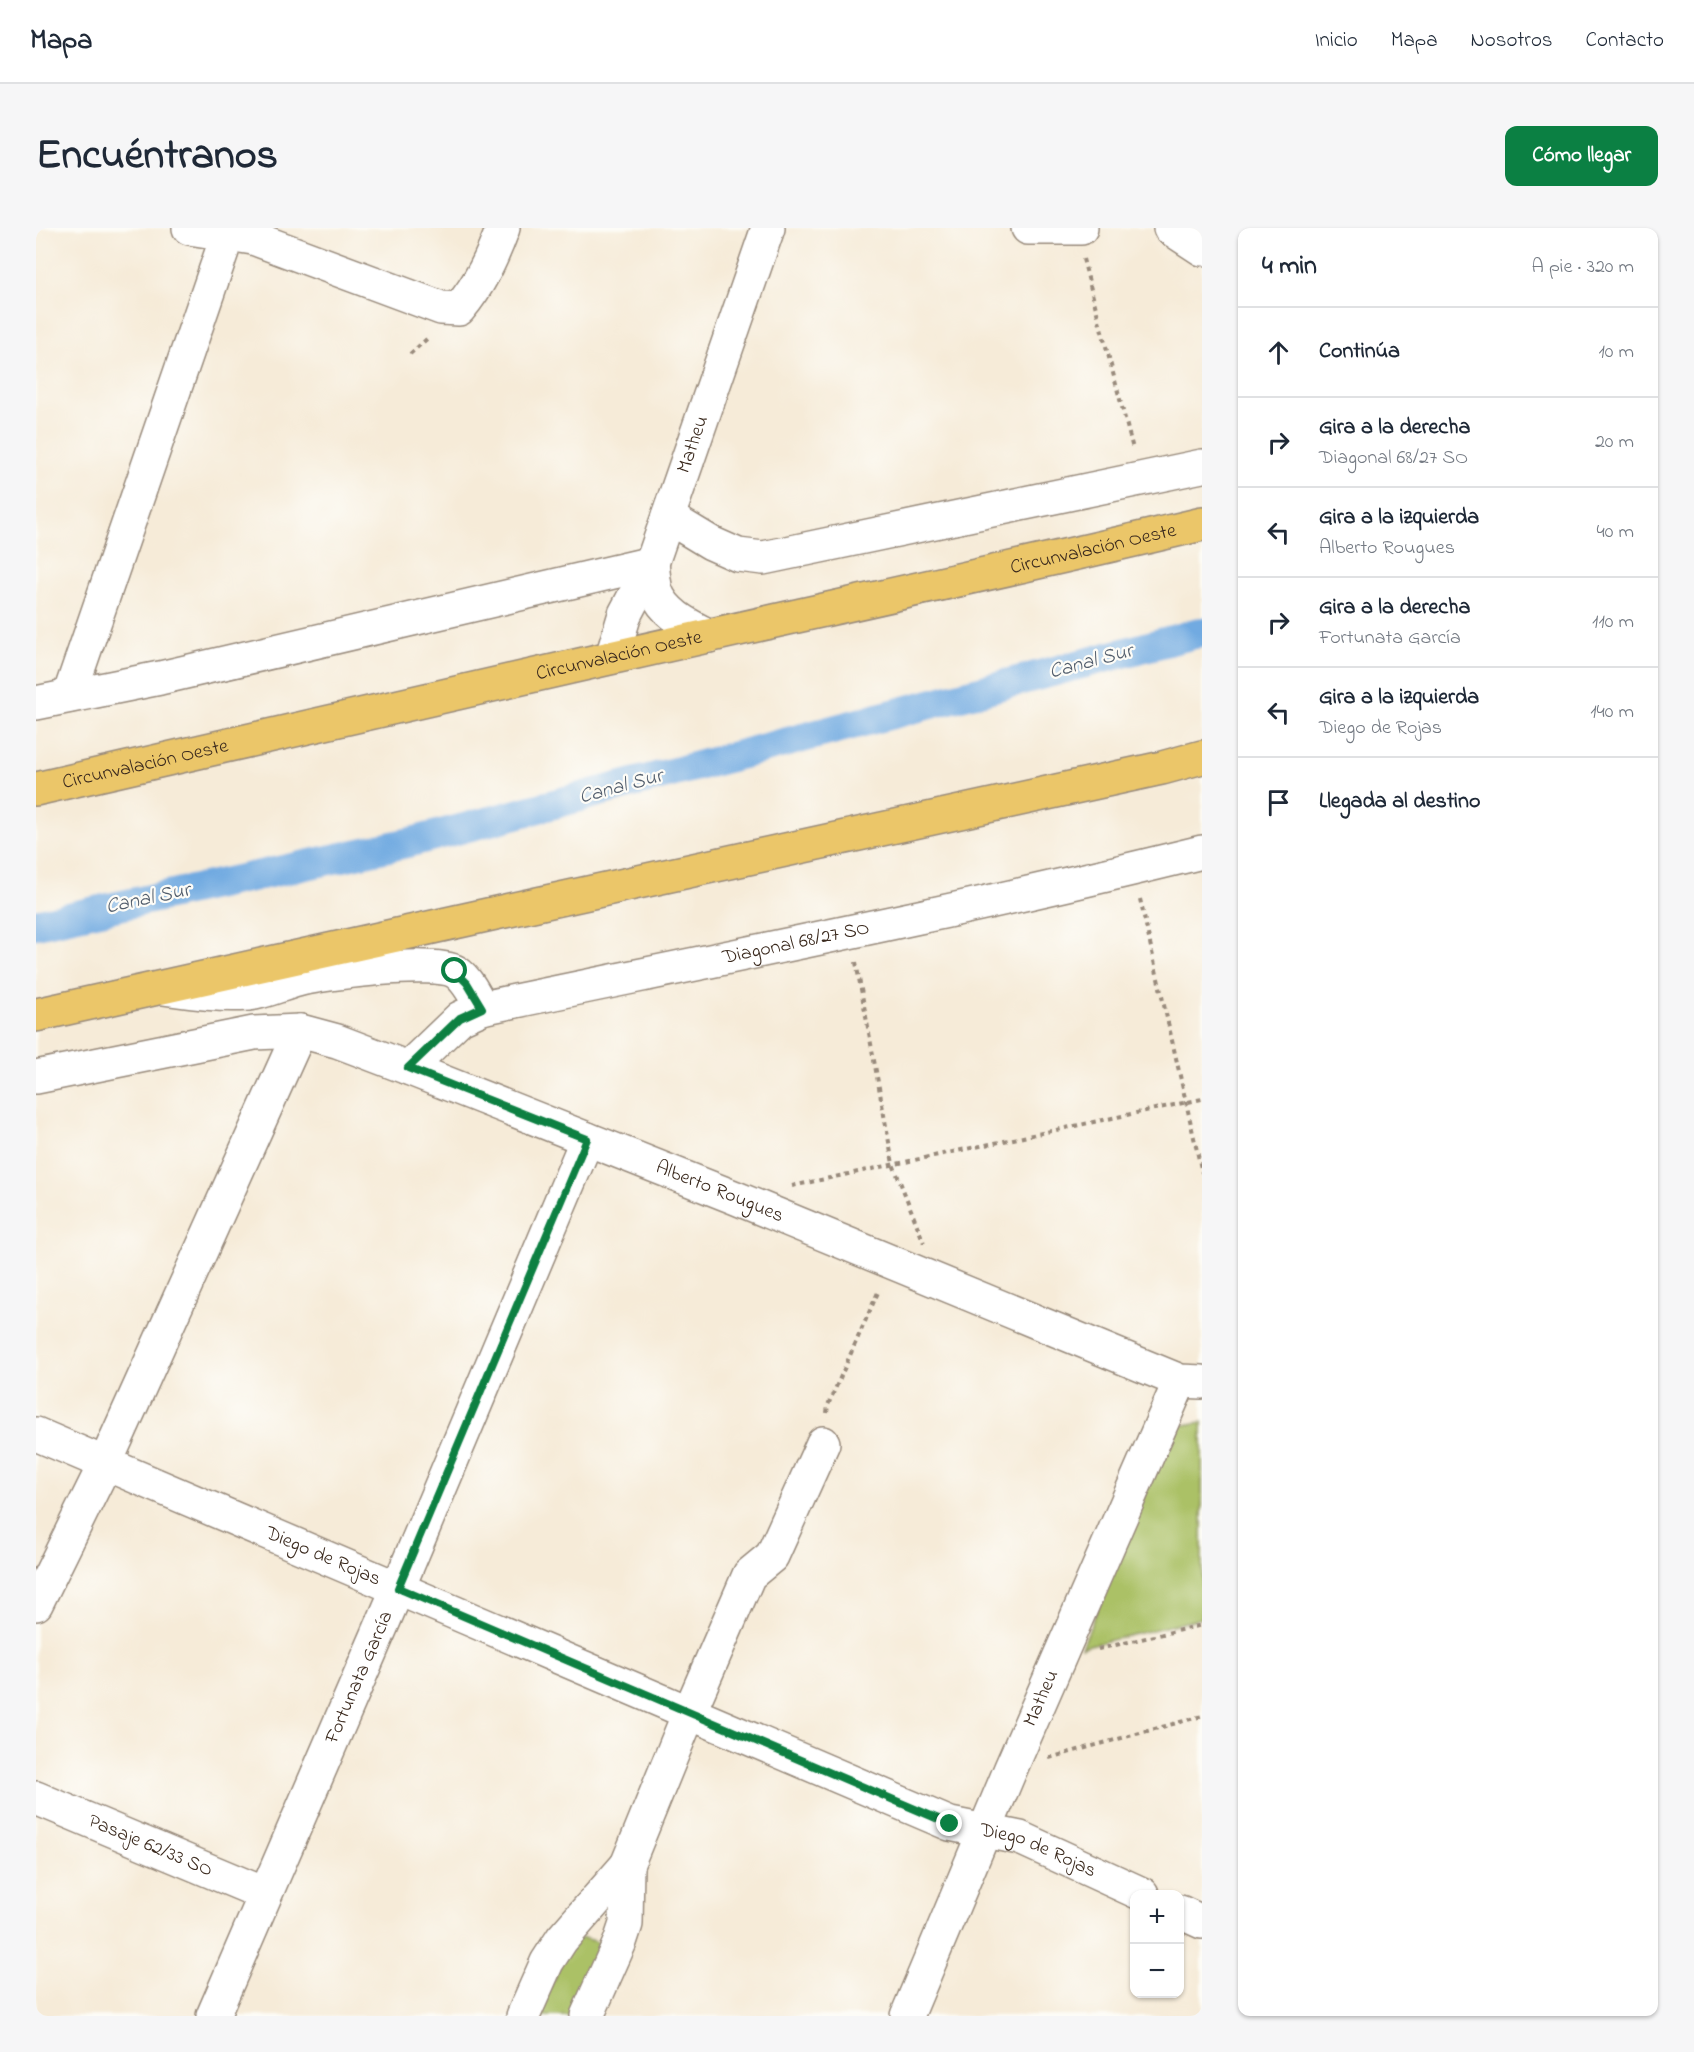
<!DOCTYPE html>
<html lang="es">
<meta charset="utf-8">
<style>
body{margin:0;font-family:"Indie Flower",sans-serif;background:#f6f6f7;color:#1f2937}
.controls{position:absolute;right:18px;bottom:18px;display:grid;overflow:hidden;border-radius:12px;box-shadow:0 2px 4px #0004}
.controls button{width:54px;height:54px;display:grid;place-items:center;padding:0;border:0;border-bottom:2px solid #e0e1e3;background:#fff;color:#1f2937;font:30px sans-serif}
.stop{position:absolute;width:18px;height:18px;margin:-14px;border:4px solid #0b8043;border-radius:50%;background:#fff}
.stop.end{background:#0b8043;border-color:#fff;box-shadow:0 2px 6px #0008}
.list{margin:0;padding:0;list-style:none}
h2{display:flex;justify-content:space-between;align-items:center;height:78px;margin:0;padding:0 24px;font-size:26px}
h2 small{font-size:20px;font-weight:400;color:#747a83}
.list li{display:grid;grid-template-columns:39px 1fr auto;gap:18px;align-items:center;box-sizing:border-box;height:90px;padding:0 24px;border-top:2px solid #e0e1e3}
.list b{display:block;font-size:22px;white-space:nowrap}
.list p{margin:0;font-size:20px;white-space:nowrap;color:#747a83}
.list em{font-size:20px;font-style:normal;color:#747a83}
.icon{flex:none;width:33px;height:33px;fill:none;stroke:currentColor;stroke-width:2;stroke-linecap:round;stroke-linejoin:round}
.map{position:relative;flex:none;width:1166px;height:1788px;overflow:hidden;border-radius:12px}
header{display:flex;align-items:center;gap:36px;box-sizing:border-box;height:84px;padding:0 30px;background:#fff;border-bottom:2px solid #e0e1e3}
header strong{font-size:28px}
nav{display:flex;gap:33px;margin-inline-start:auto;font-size:21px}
.intro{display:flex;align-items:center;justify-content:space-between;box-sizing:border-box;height:144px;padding:0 36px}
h1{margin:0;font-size:42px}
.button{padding:15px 27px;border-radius:12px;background:#0b8043;color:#fff;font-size:21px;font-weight:700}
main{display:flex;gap:36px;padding:0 36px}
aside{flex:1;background:#fff;border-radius:12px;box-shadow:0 2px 4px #0004}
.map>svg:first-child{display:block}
.green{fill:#abc166;stroke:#737642;stroke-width:1.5}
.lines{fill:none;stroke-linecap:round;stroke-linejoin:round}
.canal{stroke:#71aae1;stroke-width:30}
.minor-casing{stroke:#988a7b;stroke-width:36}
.major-casing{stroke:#988a7b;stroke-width:36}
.path{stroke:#988a7b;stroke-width:4;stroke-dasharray:4.5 4.5;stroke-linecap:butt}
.minor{stroke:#fff;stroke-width:33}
.major{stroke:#ebc669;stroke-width:33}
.route{stroke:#0b8043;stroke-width:8}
.labels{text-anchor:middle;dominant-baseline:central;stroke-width:4.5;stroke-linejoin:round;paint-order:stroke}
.street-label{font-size:20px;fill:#3b2a1e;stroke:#fdfcf7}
.water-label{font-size:21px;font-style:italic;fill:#515d6c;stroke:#fdfcf7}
</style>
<header>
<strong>Mapa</strong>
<nav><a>Inicio</a><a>Mapa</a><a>Nosotros</a><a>Contacto</a></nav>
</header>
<div class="intro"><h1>Encuéntranos</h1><a class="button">Cómo llegar</a></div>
<main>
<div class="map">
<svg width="1166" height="1788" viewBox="0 0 1166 1788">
<rect width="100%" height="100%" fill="#fdfcf7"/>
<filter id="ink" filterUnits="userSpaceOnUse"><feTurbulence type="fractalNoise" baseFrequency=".0167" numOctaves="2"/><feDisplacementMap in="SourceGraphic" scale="12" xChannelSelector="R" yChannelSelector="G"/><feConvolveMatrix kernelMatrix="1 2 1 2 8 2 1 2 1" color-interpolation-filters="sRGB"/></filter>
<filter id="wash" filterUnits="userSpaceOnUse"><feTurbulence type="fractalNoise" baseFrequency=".008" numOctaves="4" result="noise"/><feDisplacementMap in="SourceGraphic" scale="24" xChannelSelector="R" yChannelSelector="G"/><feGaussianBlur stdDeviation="1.35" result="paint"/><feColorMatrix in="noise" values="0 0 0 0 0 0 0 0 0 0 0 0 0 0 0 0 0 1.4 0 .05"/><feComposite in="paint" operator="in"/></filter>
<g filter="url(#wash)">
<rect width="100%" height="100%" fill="#f6ebd8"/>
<g class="green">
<polygon points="1166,1194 1166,1390 1046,1419 1136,1199"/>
<polygon points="547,1710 559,1713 565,1717 537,1788 501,1788 535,1713"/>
</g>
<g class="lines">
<polyline class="canal" points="0,696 375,614 1166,404"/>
</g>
</g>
<g filter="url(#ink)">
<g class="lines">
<g class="minor-casing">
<g id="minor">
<path d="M153,0l64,10 188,70 18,1c21,-25 33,-51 44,-81"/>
<polyline points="992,0 1045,0"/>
<polyline points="1134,0 1166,21"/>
<polyline points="632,289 675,315 702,327 727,330 1166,238"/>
<path id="s1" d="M576,429l13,-43 27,-51 116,-335"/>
<polyline points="33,468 194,0"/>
<path d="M0,475l124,-25 492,-115c1,9 2,19 4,28 8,23 34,35 53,45"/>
<path d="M127,760c29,4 56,8 86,6 16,-2 33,-10 48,-14 27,-7 138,-21 159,-8 12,8 19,24 26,36"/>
<path id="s2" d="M372,840l52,-50 22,-10c240,-50 482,-97 720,-156"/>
<path id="s3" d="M0,849l218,-44 46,-2 37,10 71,27 328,130 444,183 22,1"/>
<path id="s4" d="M0,1206l914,390 70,14 122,56"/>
<polyline points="0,1376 69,1236 264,803"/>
<path id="s5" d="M0,1570l229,96"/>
<polyline points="1144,1684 1166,1694"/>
<path id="s6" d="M177,1788l185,-428 189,-449"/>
<polyline points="487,1788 511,1734 526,1711 591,1637"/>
<polyline points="551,1788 584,1714 590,1696 591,1637 653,1485 713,1347 736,1328 787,1215"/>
<path id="s7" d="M871,1788l104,-248 169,-387"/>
</g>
</g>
<g class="major-casing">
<g id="major">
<path id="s8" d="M0,561c192,-42 383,-88 574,-131 197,-45 395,-87 592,-134"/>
<polyline points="0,787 460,685 1126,540 1166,529"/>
</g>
</g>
<g class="path">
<polyline points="1047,31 1097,221"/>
<polyline points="374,126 394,108"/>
<polyline points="1104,671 1166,945"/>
<polyline points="820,734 857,936 888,1015"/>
<polyline points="756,958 1166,871"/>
<polyline points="791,1185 792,1177 843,1062"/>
<polyline points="1062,1421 1166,1397"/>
<polyline points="1013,1530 1166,1488"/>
</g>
<use href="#minor" class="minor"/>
<use href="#major" class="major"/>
</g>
</g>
<g class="lines" filter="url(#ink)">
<polyline class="route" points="419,743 431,755 446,780 424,790 372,840 551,911 362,1360 914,1596"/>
</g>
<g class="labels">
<g class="street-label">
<text stroke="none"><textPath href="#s1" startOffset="228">Matheu</textPath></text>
<text stroke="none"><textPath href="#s8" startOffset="1084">Circunvalación Oeste</textPath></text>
<text stroke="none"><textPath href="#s8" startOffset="598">Circunvalación Oeste</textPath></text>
<text stroke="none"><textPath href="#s8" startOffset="112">Circunvalación Oeste</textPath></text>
<text stroke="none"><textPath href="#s2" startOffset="417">Diagonal 68/27 SO</textPath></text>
<text stroke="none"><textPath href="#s3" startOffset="718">Alberto Rougues</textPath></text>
<text stroke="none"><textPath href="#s4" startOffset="312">Diego de Rojas</textPath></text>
<text stroke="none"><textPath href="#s6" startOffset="369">Fortunata García</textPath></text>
<text stroke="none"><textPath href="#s7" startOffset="345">Matheu</textPath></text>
<text stroke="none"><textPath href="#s5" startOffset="124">Pasaje 62/33 SO</textPath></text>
<text stroke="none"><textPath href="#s4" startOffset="1086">Diego de Rojas</textPath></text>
</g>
<g class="water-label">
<text transform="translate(1055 434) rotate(-15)">Canal Sur</text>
<text transform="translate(585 559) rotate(-15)">Canal Sur</text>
<text transform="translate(112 671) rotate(-12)">Canal Sur</text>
</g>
</g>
</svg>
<div class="controls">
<button>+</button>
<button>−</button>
</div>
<div class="stop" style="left:419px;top:743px"></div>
<div class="stop end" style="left:914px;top:1596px"></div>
</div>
<aside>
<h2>4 min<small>A pie · 320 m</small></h2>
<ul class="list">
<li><svg class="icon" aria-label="ahead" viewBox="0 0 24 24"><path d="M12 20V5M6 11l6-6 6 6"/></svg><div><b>Continúa</b></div><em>10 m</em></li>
<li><svg class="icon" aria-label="right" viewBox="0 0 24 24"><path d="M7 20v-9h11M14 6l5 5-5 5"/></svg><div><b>Gira a la derecha</b><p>Diagonal 68/27 SO</p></div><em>20 m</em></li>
<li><svg class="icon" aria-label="left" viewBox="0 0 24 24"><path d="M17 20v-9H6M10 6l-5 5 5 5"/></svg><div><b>Gira a la izquierda</b><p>Alberto Rougues</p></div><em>40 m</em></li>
<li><svg class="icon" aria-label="right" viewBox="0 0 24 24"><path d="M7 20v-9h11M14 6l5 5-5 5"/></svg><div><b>Gira a la derecha</b><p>Fortunata García</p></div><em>110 m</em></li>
<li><svg class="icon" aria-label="left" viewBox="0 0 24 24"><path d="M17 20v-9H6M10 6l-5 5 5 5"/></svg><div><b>Gira a la izquierda</b><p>Diego de Rojas</p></div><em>140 m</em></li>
<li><svg class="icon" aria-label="arrive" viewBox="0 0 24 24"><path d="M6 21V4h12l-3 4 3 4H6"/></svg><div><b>Llegada al destino</b></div></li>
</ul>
</aside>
</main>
